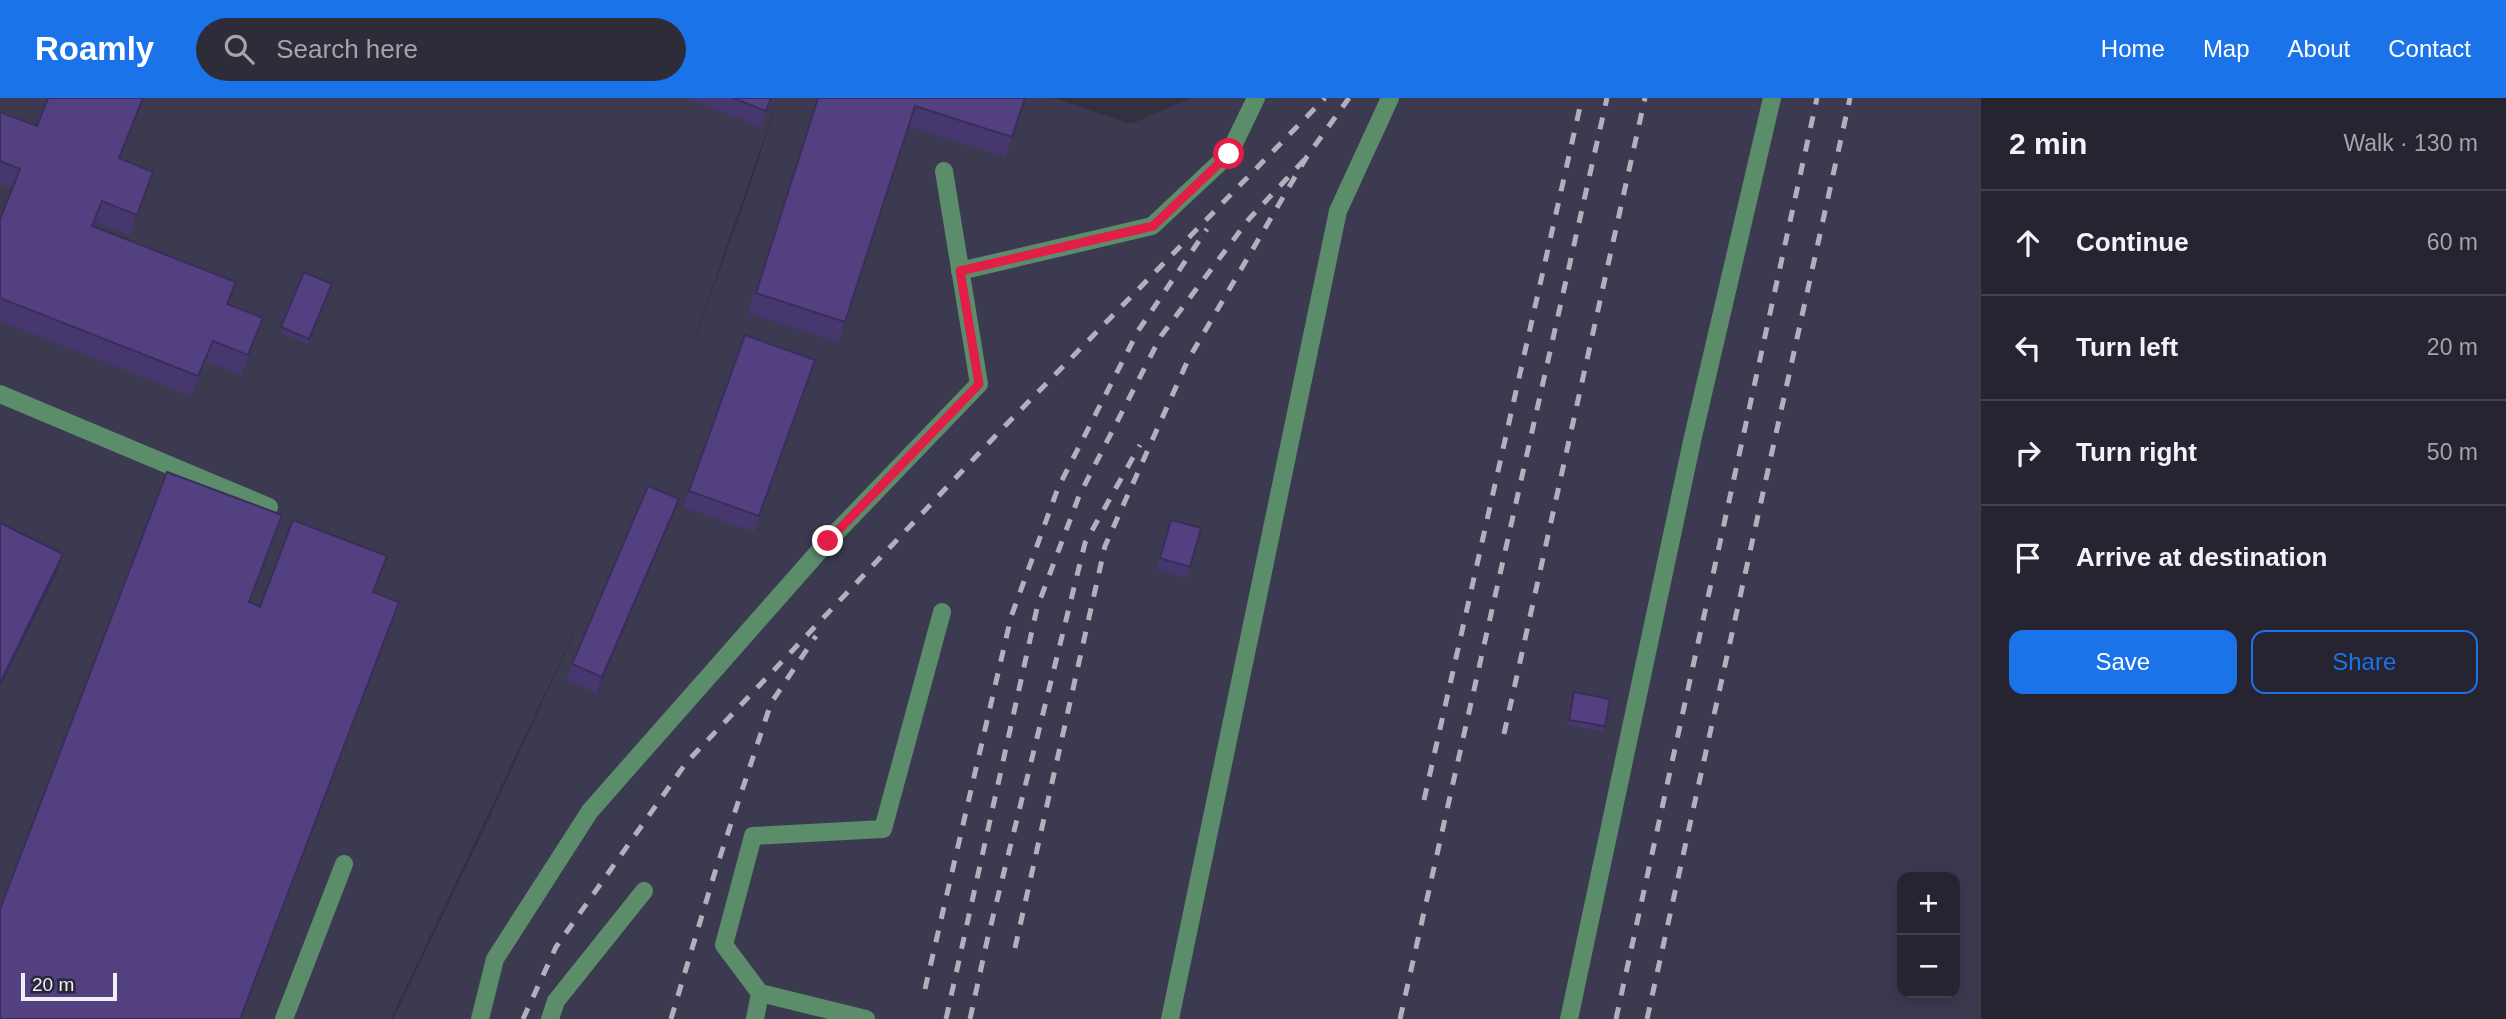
<!DOCTYPE html>
<meta charset="utf-8">
<style>
body{margin:0;font-family:Arial,sans-serif;background:#2e2c39;color:#f1f3f6}
.controls{position:absolute;right:21px;bottom:21px;display:grid;overflow:hidden;border-radius:14px;box-shadow:0 4px 18px #0003}
.controls button{width:63px;height:63px;display:grid;place-items:center;padding:0;border:0;border-bottom:2px solid #42414d;background:#262431;color:#f1f3f6;font:35px sans-serif}
.scale{position:absolute;left:21px;bottom:18px;width:96px;box-sizing:border-box;padding-left:7px;border:4px solid #efeef9;border-top:0;font-size:19px;line-height:24px;white-space:nowrap;color:#efeef9;-webkit-text-stroke:5px #282637;paint-order:stroke}
.stop{position:absolute;width:21px;height:21px;margin:-16px;border:5px solid #e11d48;border-radius:50%;background:#fff}
.stop.end{background:#e11d48;border-color:#fff;box-shadow:0 2px 7px #0008}
.list{margin:0;padding:0;list-style:none}
h2{display:flex;justify-content:space-between;align-items:center;height:91px;margin:0;padding:0 28px;font-size:30px}
h2 small{font-size:23px;font-weight:400;color:#a4a4ab}
.list li{display:grid;grid-template-columns:46px 1fr auto;gap:21px;align-items:center;box-sizing:border-box;height:105px;padding:0 28px;border-top:2px solid #42414d}
.list b{display:block;font-size:26px;white-space:nowrap}
.list em{font-size:23px;font-style:normal;color:#a4a4ab}
.actions{display:flex;gap:14px;padding:21px 28px}
.actions a{flex:1;padding:16px 0;border:2px solid #1a73e8;border-radius:14px;text-align:center;font-size:24px;color:#1a73e8}
.actions .main{background:#1a73e8;color:#fff}
.icon{flex:none;width:38px;height:38px;fill:none;stroke:currentColor;stroke-width:2;stroke-linecap:round;stroke-linejoin:round}
.map{position:relative;flex:none;width:1981px;height:921px;overflow:hidden}
header{display:flex;align-items:center;gap:42px;box-sizing:border-box;height:98px;padding:0 35px;background:#1a73e8;color:#fff}
header strong{font-size:33px}
nav{display:flex;gap:38px;margin-inline-start:auto;font-size:24px}
.search{width:490px;height:63px;background:#2e2c39;display:flex;align-items:center;gap:18px;box-sizing:border-box;padding:0 24px;border-radius:38px;color:#a4a4ab;font-size:26px}
main{display:flex}
aside{flex:1;background:#262431}
.map>svg:first-child{display:block}
.built{fill:#3c3a50;fill-rule:evenodd}
.lines{fill:none;stroke-linecap:round;stroke-linejoin:round}
.minor{stroke:#5b8d6b;stroke-width:18}
.rail{stroke:#b2b0bd;stroke-width:5;stroke-dasharray:12 12;stroke-linecap:butt}
.wall{fill:#47376f}
.shaded-wall{fill:#3a2d5a}
.building{fill:#534081;stroke:#3a2d5a;stroke-width:2}
.route{stroke:#e11d48;stroke-width:9}
</style>
<header>
<strong>Roamly</strong>
<div class="search"><svg class="icon" aria-label="search" viewBox="0 0 24 24"><circle cx="10" cy="10" r="6"/><path d="M15 15l6 6"/></svg>Search here</div>
<nav><a>Home</a><a>Map</a><a>About</a><a>Contact</a></nav>
</header>
<main>
<div class="map">
<svg width="1981" height="921" viewBox="0 0 1981 921">
<rect width="100%" height="100%" fill="#323041"/>
<path class="built" d="M0,0h1054l77,26 60,-26h790v921h-1588l86,-179 117,-254 -205,433h-391zM776,6l-25,79 -59,164v-1zM1902,779h53v116h-53z"/>
<g class="lines">
<g class="minor">
<polyline points="960,173 1152,128 1229,56 1256,0"/>
<polyline points="0,296 269,409"/>
<polyline points="760,895 866,921"/>
<polyline points="284,921 344,766"/>
<polyline points="480,921 495,861 590,713 828,443 979,286 944,73"/>
<polyline points="550,921 556,903 644,793"/>
<polyline points="755,921 760,895 724,847 753,738 883,731 942,514"/>
<polyline points="1170,921 1338,113 1390,0"/>
<polyline points="1569,921 1692,343 1772,0"/>
</g>
<g class="rail">
<polyline points="1504,636 1645,0"/>
<polyline points="1424,702 1582,0"/>
<polyline points="1015,850 1105,448 1188,262 1306,60 1349,0"/>
<polyline points="925,891 1011,519 1058,390 1138,233 1207,131"/>
<polyline points="523,921 556,849 686,665 1001,332 1325,0"/>
<polyline points="671,921 715,774 771,605 816,538"/>
<polyline points="946,921 1037,510 1079,398 1161,238 1249,121 1306,60"/>
<polyline points="970,921 987,843 1085,445 1140,347"/>
<polyline points="1400,921 1607,0"/>
<polyline points="1616,921 1817,0"/>
<polyline points="1647,921 1850,0"/>
</g>
</g>
<g class="wall">
<polygon points="48,0 143,0 119,61 153,74 129,137 95,123 93,128 228,206 256,240 241,277 205,263 191,298 0,223 0,121 12,90 0,86 0,14 37,28"/>
<polygon points="687,0 772,0 760,29"/>
<polygon points="818,0 1025,0 1005,59 909,28 838,244 748,215"/>
<polygon points="304,174 332,186 307,246 279,234"/>
<polygon points="745,237 815,262 754,434 683,409"/>
<polygon points="679,401 597,595 566,582 572,566"/>
<polygon points="1171,422 1190,469 1186,480 1156,471"/>
<polygon points="1574,594 1605,628 1603,634 1567,627"/>
</g>
<g class="shaded-wall">
<polygon points="679,401 673,417 597,595 602,579"/>
<polygon points="63,456 56,476 0,590 0,585"/>
</g>
<g class="building">
<polygon points="48,0 143,0 119,60 153,74 137,117 102,103 92,128 236,184 227,206 263,220 248,257 213,243 198,278 0,200 0,121 20,71 0,63 0,14 37,28"/>
<polygon points="733,0 771,0 766,13"/>
<polygon points="818,0 1025,0 1012,39 915,8 845,224 756,195"/>
<polygon points="304,174 332,186 309,241 281,229"/>
<polygon points="745,237 815,262 759,418 689,393"/>
<polygon points="167,374 282,417 249,504 260,509 293,422 387,458 373,494 399,504 240,921 0,921 0,811"/>
<polygon points="648,388 679,401 602,579 572,566"/>
<polygon points="1171,422 1201,430 1190,469 1160,460"/>
<polygon points="0,425 63,456 0,585"/>
<polygon points="1574,594 1610,601 1605,628 1569,622"/>
</g>
<g class="lines">
<polyline class="route" points="828,443 979,286 960,173 1153,128 1229,56"/>
</g>
</svg>
<div class="controls">
<button>+</button>
<button>−</button>
</div>
<div class="scale">20 m</div>
<div class="stop" style="left:1229px;top:56px"></div>
<div class="stop end" style="left:828px;top:443px"></div>
</div>
<aside>
<h2>2 min<small>Walk · 130 m</small></h2>
<ul class="list">
<li><svg class="icon" aria-label="ahead" viewBox="0 0 24 24"><path d="M12 20V5M6 11l6-6 6 6"/></svg><div><b>Continue</b></div><em>60 m</em></li>
<li><svg class="icon" aria-label="left" viewBox="0 0 24 24"><path d="M17 20v-9H6M10 6l-5 5 5 5"/></svg><div><b>Turn left</b></div><em>20 m</em></li>
<li><svg class="icon" aria-label="right" viewBox="0 0 24 24"><path d="M7 20v-9h11M14 6l5 5-5 5"/></svg><div><b>Turn right</b></div><em>50 m</em></li>
<li><svg class="icon" aria-label="arrive" viewBox="0 0 24 24"><path d="M6 21V4h12l-3 4 3 4H6"/></svg><div><b>Arrive at destination</b></div></li>
</ul>
<div class="actions"><a class="main">Save</a><a>Share</a></div>
</aside>
</main>
